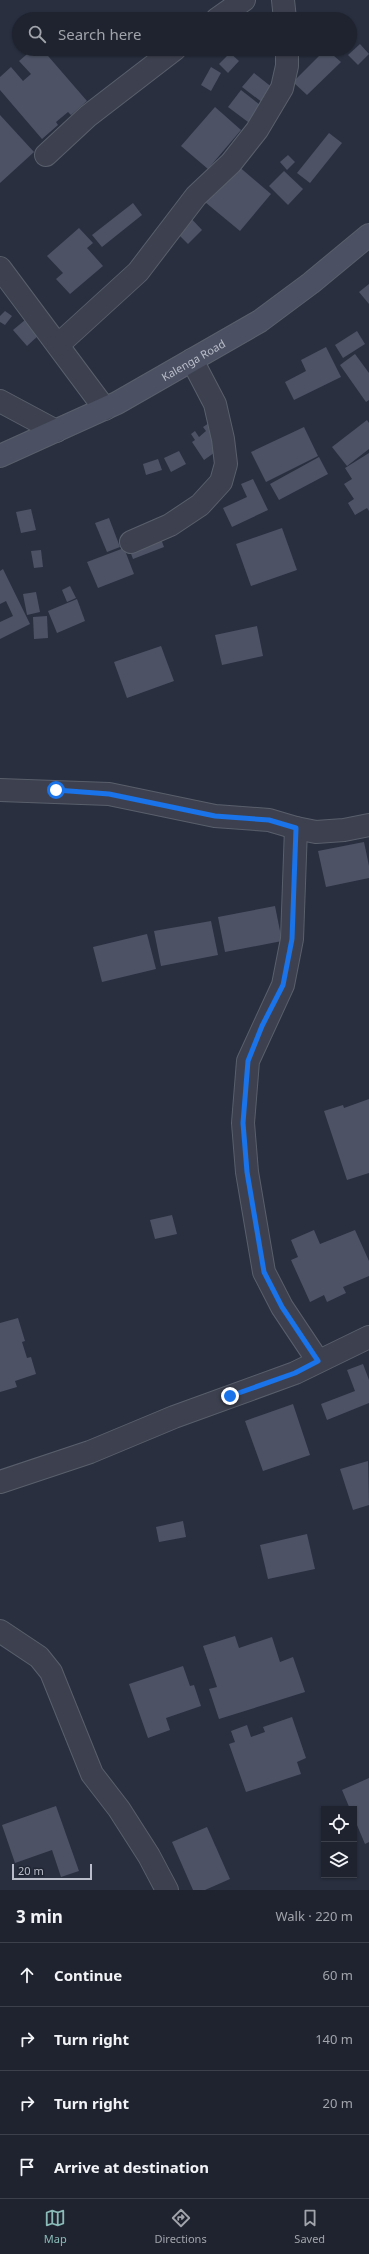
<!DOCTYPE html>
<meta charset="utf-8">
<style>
body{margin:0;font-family:"Noto Sans",sans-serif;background:#272b37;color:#f1f3f6}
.controls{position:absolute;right:12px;bottom:12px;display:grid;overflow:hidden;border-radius:0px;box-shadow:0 1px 3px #0004}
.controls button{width:36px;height:36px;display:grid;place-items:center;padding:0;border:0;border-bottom:1px solid #3c404b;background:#1f232f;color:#f1f3f6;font:20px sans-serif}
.scale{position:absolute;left:12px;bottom:10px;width:80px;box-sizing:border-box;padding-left:4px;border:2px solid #b9bdc9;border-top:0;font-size:11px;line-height:14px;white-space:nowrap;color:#b9bdc9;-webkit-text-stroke:3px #212634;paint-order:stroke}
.stop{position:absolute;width:12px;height:12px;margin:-9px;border:3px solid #1a73e8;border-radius:50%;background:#fff}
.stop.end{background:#1a73e8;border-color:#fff;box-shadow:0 1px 4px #0008}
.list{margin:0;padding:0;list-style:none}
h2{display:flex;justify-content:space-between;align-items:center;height:52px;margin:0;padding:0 16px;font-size:17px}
h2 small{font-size:13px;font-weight:400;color:#a1a4aa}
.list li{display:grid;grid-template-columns:26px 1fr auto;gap:12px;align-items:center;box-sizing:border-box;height:64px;padding:0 16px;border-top:1px solid #3c404b}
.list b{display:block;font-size:15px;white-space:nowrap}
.list em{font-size:13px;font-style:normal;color:#a1a4aa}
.icon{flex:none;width:22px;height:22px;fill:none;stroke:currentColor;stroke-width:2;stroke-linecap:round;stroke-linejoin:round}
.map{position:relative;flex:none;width:369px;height:1890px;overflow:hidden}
.search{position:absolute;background:#1f232f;box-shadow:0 1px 3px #0004;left:12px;right:12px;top:12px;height:44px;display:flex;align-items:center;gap:10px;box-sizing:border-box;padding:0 14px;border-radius:22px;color:#a1a4aa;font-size:15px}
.sheet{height:308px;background:#1f232f}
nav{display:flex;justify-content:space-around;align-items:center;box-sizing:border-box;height:56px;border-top:1px solid #3c404b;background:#1f232f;font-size:11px;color:#a1a4aa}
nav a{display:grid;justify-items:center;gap:2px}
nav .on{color:#8bbbb9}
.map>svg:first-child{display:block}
.building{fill:#4d5365}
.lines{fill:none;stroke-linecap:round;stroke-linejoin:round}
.minor-casing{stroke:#5a5f6c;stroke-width:24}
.secondary-casing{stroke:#5a5f6c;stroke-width:24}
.minor{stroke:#3d414f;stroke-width:22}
.secondary{stroke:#4b5062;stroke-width:22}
.route{stroke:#1a73e8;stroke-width:5}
.labels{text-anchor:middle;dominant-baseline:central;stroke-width:3;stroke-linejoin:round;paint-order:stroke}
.street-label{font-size:11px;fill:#b9bdc9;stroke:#212634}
</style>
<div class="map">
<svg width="369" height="1890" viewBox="0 0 369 1890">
<rect width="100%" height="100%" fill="#292f3f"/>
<g class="building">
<polygon points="360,44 369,54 358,65 348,55"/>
<polygon points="33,49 42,49 87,101 71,115 68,112 56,122 58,125 42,139 0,90 0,77 11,67 23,81 31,74 19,61"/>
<polygon points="326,49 341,62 307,95 293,82"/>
<polygon points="230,53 239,61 228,73 219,64"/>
<polygon points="211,67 221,73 211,91 201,85"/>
<polygon points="254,73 278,92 267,106 242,87"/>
<polygon points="241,90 264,108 252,125 228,107"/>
<polygon points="215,107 241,130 208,169 181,146"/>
<polygon points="0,115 34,152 0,183"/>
<polygon points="329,133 342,143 310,183 297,173"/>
<polygon points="288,155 295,162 287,170 280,162"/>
<polygon points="237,165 271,194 240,231 205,202"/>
<polygon points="284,171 303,189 288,205 269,186"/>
<polygon points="133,203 142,215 102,247 92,235"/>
<polygon points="186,213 202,230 188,244 172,228"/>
<polygon points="79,228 93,243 87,248 103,266 70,294 56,279 63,273 47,256"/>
<polygon points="369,284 369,304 359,292"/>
<polygon points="5,311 12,316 5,325 0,322 0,316"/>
<polygon points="25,320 39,335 27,346 13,330"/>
<polygon points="357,331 365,344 343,358 335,345"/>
<polygon points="326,347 341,377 294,400 285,382 306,371 301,360"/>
<polygon points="355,354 369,373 369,400 366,402 340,365"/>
<polygon points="367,420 369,423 369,449 347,466 332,447"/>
<polygon points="212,421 228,443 204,460 192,442 195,440 191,434 195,431 199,437 206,431 203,427"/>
<polygon points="304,427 318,456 266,482 251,452"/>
<polygon points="179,451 186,464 171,472 164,458"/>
<polygon points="369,453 369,511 367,508 355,515 348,503 354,499 344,484 352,479 345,468"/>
<polygon points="319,457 328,474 279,500 270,484"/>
<polygon points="158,459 162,470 146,475 143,464"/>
<polygon points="253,479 268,510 232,527 223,508 247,497 241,484"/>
<polygon points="31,509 36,530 21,533 16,512"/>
<polygon points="109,518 120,547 107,552 95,523"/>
<polygon points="282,528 297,570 251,586 236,544"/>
<polygon points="158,531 164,547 133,559 127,543"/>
<polygon points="124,548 134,574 98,588 87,562"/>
<polygon points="41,550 43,567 34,568 31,551"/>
<polygon points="3,569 30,624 0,639 0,622 13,616 6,601 0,604 0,571"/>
<polygon points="70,586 76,598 67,602 62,590"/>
<polygon points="36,592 40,612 27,615 23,594"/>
<polygon points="77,599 85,621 57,633 48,611"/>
<polygon points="47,616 48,638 34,639 33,617"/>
<polygon points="257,626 263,656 222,665 215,635"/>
<polygon points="161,646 174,681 127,698 114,662"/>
<polygon points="364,842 369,866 369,878 326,887 318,851"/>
<polygon points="275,906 282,941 225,952 218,917"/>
<polygon points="211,921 218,955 161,966 154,931"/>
<polygon points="147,934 156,969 102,982 93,947"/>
<polygon points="369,1099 369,1173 347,1180 324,1111 343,1105 344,1108"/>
<polygon points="172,1215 177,1234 155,1239 150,1220"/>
<polygon points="314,1230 320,1244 355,1230 369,1261 369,1276 343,1287 346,1293 327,1302 324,1295 310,1302 291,1260 298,1257 291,1240"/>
<polygon points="18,1318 25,1341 22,1342 27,1358 31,1357 36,1374 15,1381 17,1387 0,1392 0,1323"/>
<polygon points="363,1364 369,1380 369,1403 327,1420 321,1404 355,1391 347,1370"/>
<polygon points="293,1404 310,1455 263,1471 245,1421"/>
<polygon points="368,1461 369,1505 353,1510 340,1469"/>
<polygon points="183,1521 186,1537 159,1542 156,1527"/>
<polygon points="307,1534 315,1569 268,1579 260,1545"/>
<polygon points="235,1636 239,1648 272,1637 280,1662 293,1657 305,1692 219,1719 209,1689 217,1687 203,1646"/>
<polygon points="183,1666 190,1686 194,1685 201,1706 166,1718 170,1730 148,1738 129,1684"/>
<polygon points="292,1717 306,1758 297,1762 301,1774 246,1792 229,1744 235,1742 231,1731 247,1725 251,1737 265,1732 263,1727"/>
<polygon points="369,1778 369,1842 365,1844 354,1818 354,1809 350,1809 342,1790"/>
<polygon points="56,1806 79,1871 61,1877 52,1850 15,1863 2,1825"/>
<polygon points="207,1827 230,1879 205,1890 193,1890 172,1842"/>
</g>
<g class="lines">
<g class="minor-casing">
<g id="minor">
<polyline points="283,0 285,19"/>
<polyline points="217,19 244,0"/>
<polyline points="46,155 88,116 175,49"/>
<polyline points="0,268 105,409"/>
<polyline points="58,345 138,272 196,196 231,163 257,130 282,88 287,66 287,49"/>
<polyline points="0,401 56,431"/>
<polyline points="131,542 170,525 200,505 221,482 226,464 223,439 215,404 192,360"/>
<polyline points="0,790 109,794 215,816 269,820 296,828 316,832 344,830 369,825"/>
<polyline points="296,828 292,939 283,985 248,1061 243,1123 247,1172 264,1272 282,1307 318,1361"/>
<polyline points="0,1482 90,1452 174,1417 295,1373 369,1337"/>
<polyline points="0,1631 39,1657 51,1672 92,1774 119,1809 149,1856 167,1890"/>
</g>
</g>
<g class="secondary-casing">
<g id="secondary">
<path id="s1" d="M0,456l117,-53 143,-82 51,-38 58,-48"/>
</g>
</g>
<use href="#minor" class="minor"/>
<use href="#secondary" class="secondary"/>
</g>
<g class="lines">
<polyline class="route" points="56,790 109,794 215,816 269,820 296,828 292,939 283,985 262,1026 248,1061 243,1123 247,1172 264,1272 282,1307 318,1361 295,1373 230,1396"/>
</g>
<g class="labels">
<g class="street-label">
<text stroke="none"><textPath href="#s1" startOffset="216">Kalenga Road</textPath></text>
</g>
</g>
</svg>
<div class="controls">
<button><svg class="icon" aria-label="locate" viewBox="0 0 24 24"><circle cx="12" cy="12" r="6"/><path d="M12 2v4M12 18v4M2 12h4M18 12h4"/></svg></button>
<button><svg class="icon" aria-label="layers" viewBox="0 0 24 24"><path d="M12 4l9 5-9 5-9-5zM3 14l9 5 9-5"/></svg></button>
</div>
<div class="scale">20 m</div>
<div class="stop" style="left:56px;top:790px"></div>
<div class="stop end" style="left:230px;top:1396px"></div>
<div class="search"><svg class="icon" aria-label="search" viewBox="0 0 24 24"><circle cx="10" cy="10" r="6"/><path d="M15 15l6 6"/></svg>Search here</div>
</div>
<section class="sheet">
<h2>3 min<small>Walk · 220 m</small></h2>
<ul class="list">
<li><svg class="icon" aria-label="ahead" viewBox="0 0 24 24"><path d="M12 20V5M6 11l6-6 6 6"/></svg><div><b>Continue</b></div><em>60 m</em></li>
<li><svg class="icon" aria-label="right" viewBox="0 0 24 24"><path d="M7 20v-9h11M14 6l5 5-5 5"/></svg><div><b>Turn right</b></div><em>140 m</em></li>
<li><svg class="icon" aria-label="right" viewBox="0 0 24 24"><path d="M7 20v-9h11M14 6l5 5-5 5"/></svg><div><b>Turn right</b></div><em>20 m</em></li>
<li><svg class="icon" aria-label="arrive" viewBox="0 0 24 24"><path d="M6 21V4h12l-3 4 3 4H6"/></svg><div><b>Arrive at destination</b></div></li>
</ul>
</section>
<nav>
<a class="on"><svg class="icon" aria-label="map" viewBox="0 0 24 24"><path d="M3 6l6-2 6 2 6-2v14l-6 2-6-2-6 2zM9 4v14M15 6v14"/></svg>Map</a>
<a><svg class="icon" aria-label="directions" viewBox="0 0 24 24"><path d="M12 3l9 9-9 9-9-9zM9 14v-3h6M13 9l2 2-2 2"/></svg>Directions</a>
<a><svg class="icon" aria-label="saved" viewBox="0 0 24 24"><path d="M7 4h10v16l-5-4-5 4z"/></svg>Saved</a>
</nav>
